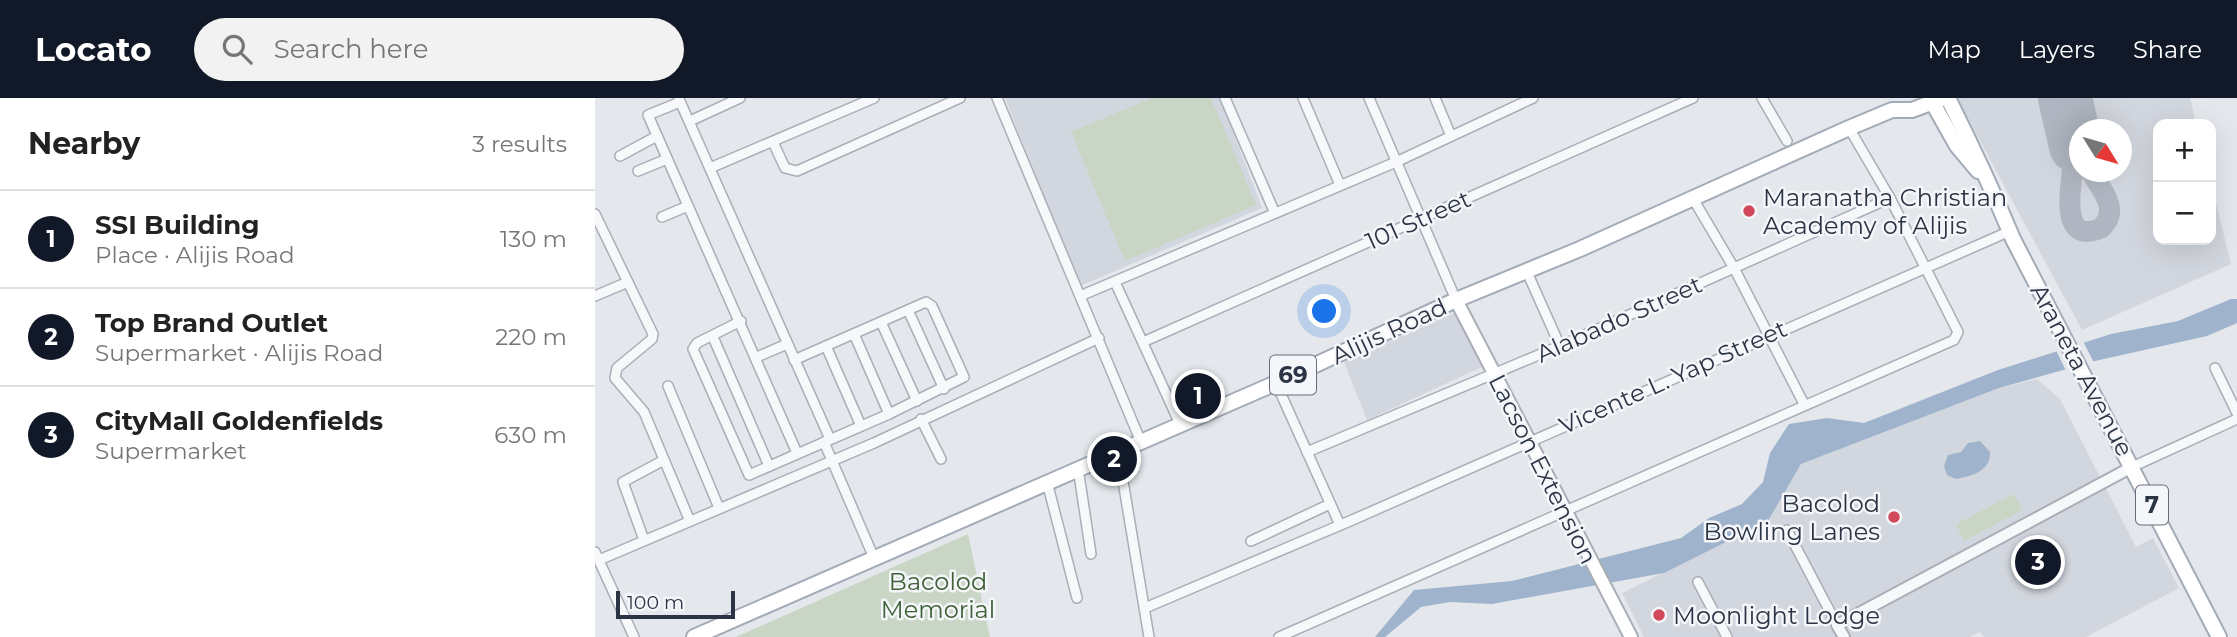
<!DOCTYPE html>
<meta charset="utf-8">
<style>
body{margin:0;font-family:Montserrat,sans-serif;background:#f2f2f2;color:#222}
.controls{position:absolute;right:21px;top:21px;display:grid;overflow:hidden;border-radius:14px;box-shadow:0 7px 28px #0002}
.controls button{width:63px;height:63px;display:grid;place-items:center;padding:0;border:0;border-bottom:2px solid #e0e0e0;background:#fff;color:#222;font:35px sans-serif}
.compass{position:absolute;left:1474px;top:21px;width:63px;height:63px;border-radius:50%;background:#fff;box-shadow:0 7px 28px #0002;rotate:127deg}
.scale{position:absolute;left:21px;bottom:18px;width:119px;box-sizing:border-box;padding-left:7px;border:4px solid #2b3445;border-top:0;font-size:19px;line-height:24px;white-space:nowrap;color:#2b3445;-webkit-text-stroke:5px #f4f6f9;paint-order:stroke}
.you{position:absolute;left:730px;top:214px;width:24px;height:24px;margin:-18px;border:5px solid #fff;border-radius:50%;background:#1a73e8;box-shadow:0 0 0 10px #1a73e833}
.badge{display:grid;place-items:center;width:46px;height:46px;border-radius:50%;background:#111827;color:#fff;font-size:23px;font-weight:700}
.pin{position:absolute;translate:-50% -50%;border:4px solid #fff;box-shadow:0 2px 7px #0006}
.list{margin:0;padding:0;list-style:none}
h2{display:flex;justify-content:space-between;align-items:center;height:91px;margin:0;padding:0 28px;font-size:30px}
h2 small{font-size:23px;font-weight:400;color:#767676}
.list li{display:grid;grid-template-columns:46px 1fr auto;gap:21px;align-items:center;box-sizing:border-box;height:98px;padding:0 28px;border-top:2px solid #e0e0e0}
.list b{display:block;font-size:26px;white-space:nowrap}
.list p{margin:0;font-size:23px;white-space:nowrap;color:#767676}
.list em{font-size:23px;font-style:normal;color:#767676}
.icon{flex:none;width:38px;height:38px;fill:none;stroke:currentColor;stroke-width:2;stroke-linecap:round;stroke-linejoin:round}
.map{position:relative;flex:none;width:1642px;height:539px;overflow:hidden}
header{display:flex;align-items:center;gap:42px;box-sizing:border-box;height:98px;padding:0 35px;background:#111827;color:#fff}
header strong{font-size:33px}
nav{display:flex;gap:38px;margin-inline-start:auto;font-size:24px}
.search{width:490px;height:63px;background:#f2f2f2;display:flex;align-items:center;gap:18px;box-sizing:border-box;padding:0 24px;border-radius:38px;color:#767676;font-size:26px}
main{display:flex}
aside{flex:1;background:#fff}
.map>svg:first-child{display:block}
.built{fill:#d2d6de;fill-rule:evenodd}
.green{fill:#c9d6c5}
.water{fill:#9fb4cc}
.pier{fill:#e4e7ec}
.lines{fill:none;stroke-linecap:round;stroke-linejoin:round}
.taxiway{stroke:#b0b6c1;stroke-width:21}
.runway{stroke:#b0b6c1;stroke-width:54}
.minor-casing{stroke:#a9aeb7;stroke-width:12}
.tertiary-casing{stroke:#a9aeb7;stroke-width:14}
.secondary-casing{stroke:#a9aeb7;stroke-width:16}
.primary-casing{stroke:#a3abb8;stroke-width:18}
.minor{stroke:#f7f8fa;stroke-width:9}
.tertiary{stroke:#f7f8fa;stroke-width:10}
.secondary{stroke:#fff;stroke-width:12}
.primary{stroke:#fff;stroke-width:14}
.poi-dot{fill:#d1495b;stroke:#f4f6f9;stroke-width:2.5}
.labels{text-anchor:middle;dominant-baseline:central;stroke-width:5;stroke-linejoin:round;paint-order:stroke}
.shield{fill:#f4f6f9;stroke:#676e7b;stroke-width:2}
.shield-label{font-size:23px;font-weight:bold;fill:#2b3445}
.poi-label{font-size:24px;fill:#2b3445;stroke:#f4f6f9;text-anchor:start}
.street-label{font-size:24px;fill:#2b3445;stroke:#f4f6f9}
.park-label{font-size:24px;fill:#3f6138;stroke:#f4f6f9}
</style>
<header>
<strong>Locato</strong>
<div class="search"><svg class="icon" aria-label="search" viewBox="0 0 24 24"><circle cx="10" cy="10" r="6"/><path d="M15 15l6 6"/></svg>Search here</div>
<nav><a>Map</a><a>Layers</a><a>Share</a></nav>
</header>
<main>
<aside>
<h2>Nearby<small>3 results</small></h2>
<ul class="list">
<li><span class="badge">1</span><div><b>SSI Building</b><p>Place · Alijis Road</p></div><em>130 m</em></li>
<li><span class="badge">2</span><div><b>Top Brand Outlet</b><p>Supermarket · Alijis Road</p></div><em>220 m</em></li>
<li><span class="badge">3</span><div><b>CityMall Goldenfields</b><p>Supermarket</p></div><em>630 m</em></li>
</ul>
</aside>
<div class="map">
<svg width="1642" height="539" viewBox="0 0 1642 539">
<rect width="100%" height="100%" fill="#e4e7ec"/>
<g class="built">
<polygon points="410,0 625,0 667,110 485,188"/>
<path d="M1362,0h233l6,26h-38v116h53v-57l20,81 -149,66zM1484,32h42v42h-42z"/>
<polygon points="859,215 887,269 772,322 749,264"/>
<polygon points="1442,281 1465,301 1541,449 1558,440 1584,490 1491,539 1389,539 1385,534 1375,539 1049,539 1027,495 1173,423 1206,366 1404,290"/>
</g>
<g class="green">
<polygon points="557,0 616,0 661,107 530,163 476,34"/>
<polygon points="1419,396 1427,412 1369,443 1361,426"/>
<polygon points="373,436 395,539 141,539"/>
</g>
<g class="water">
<polygon points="1636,201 1642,201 1642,225 1612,238 1500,263 1404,290 1206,366 1173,423 1069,475 897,506 855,504 826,509 790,539 780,539 819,492 917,483 1086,440 1114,420 1147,406 1168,384 1175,355 1194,326 1232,320 1269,325 1403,272 1516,236 1583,223"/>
<path d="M1385,343l10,11c1,19 -18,24 -34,27l-9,-4 -3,-9 4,-11 13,-3 7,-9z"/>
</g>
<polygon class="pier" points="1487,241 1500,267 1472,275 1460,250"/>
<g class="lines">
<path class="taxiway" d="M1481,48c-2,23 -23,103 25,82 20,-18 0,-39 -10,-56"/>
<polyline class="runway" points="1470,0 1481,48"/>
<g class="minor-casing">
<g id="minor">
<polyline points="402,0 546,344"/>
<polyline points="630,0 679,113"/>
<polyline points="708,0 745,87"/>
<polyline points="774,0 861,202"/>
<polyline points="840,0 856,38"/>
<polyline points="1167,0 1192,43"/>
<polyline points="84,1 235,341"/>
<polyline points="85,4 53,17 202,355"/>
<polyline points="95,23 145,0"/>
<polyline points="178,44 190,70 202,73 365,0"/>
<polyline points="25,58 62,38"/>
<polyline points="115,70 279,0"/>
<polyline points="43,73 72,61"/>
<polyline points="1097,99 1139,170 1209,306"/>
<polyline points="0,116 58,236 57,241 22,270 20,280 49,314 94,421"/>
<polyline points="67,119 93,108"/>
<polyline points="932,174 965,248"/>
<polyline points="520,184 585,326"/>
<polyline points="0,198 33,184"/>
<polyline points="485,198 801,64 938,0"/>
<polyline points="313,212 349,291"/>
<polyline points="146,223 102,245 98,251 154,377 294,316 369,279 337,208 331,204 199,262"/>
<polyline points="286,224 322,303"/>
<polyline points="259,236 294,316"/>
<polyline points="118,239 174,368"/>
<polyline points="548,244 1098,0"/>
<polyline points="231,248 266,328"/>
<polyline points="162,259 192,246"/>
<polyline points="1620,270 1642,315"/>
<polyline points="681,285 745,427"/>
<polyline points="73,288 124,410"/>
<polyline points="326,321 346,361"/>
<polyline points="229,344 279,460"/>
<polyline points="523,353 554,539"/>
<polyline points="712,354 965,248 1295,100"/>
<polyline points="1537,369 1642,321"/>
<polyline points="483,370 496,456"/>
<polyline points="452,384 482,500"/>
<polyline points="1192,432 1242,527"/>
<polyline points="49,442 28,384 69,362"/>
<polyline points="656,443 735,406"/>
<polyline points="0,454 39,539"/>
<polyline points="4,462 279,345 504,240"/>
<polyline points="1103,484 1132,539"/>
<polyline points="550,510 755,423 1415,133"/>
<polyline points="684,539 1359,242 1363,234 1295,100 1254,30"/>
</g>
</g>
<g class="tertiary-casing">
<polyline id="tertiary" points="1249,539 1242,527 1537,369"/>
</g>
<g class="secondary-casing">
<polyline id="secondary" points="861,202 1036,539"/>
</g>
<g class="primary-casing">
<g id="primary">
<polyline points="1335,0 1362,48 1383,73"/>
<path d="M1353,0c23,46 45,93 65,141l206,398"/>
<polyline points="99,539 681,285 861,202 985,151 1254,30 1297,12 1317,12 1349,0"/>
</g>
</g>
<use href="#minor" class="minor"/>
<use href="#tertiary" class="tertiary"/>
<use href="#secondary" class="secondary"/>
<use href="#primary" class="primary"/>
</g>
<g class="poi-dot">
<circle cx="1154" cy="113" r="7"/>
<circle cx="1299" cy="419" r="7"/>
<circle cx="1064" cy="517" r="7"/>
</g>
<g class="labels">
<g class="shield">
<rect x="675" y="257.5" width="46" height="39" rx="5"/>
<rect x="1541" y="387.5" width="32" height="39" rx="5"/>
</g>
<g class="shield-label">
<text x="698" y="277">69</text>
<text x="1557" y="407">7</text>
</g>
<g class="poi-label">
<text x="1168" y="99">Maranatha Christian<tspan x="1168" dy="28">Academy of Alijis</tspan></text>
<text x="1285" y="405" text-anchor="end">Bacolod<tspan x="1285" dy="28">Bowling Lanes</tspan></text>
<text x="1078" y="517">Moonlight Lodge</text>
</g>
<g class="street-label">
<text transform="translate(823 122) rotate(-24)">101 Street</text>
<text transform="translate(1024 221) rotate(-24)">Alabado Street</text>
<text transform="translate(794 233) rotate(-25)">Alijis Road</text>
<text transform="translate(1487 272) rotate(62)">Araneta Avenue</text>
<text transform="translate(1078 279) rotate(-24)">Vicente L. Yap Street</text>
<text transform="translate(948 371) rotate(63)">Lacson Extension</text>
</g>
<g class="park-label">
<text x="343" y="483">Bacolod<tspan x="343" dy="28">Memorial</tspan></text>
</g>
</g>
</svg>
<div class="controls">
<button>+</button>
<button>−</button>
</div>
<svg class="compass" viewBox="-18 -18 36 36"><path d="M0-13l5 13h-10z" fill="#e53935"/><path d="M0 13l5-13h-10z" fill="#767676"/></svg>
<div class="scale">100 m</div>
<div class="you"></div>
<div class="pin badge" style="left:603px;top:298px">1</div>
<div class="pin badge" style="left:519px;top:361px">2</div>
<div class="pin badge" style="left:1443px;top:464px">3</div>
</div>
</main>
